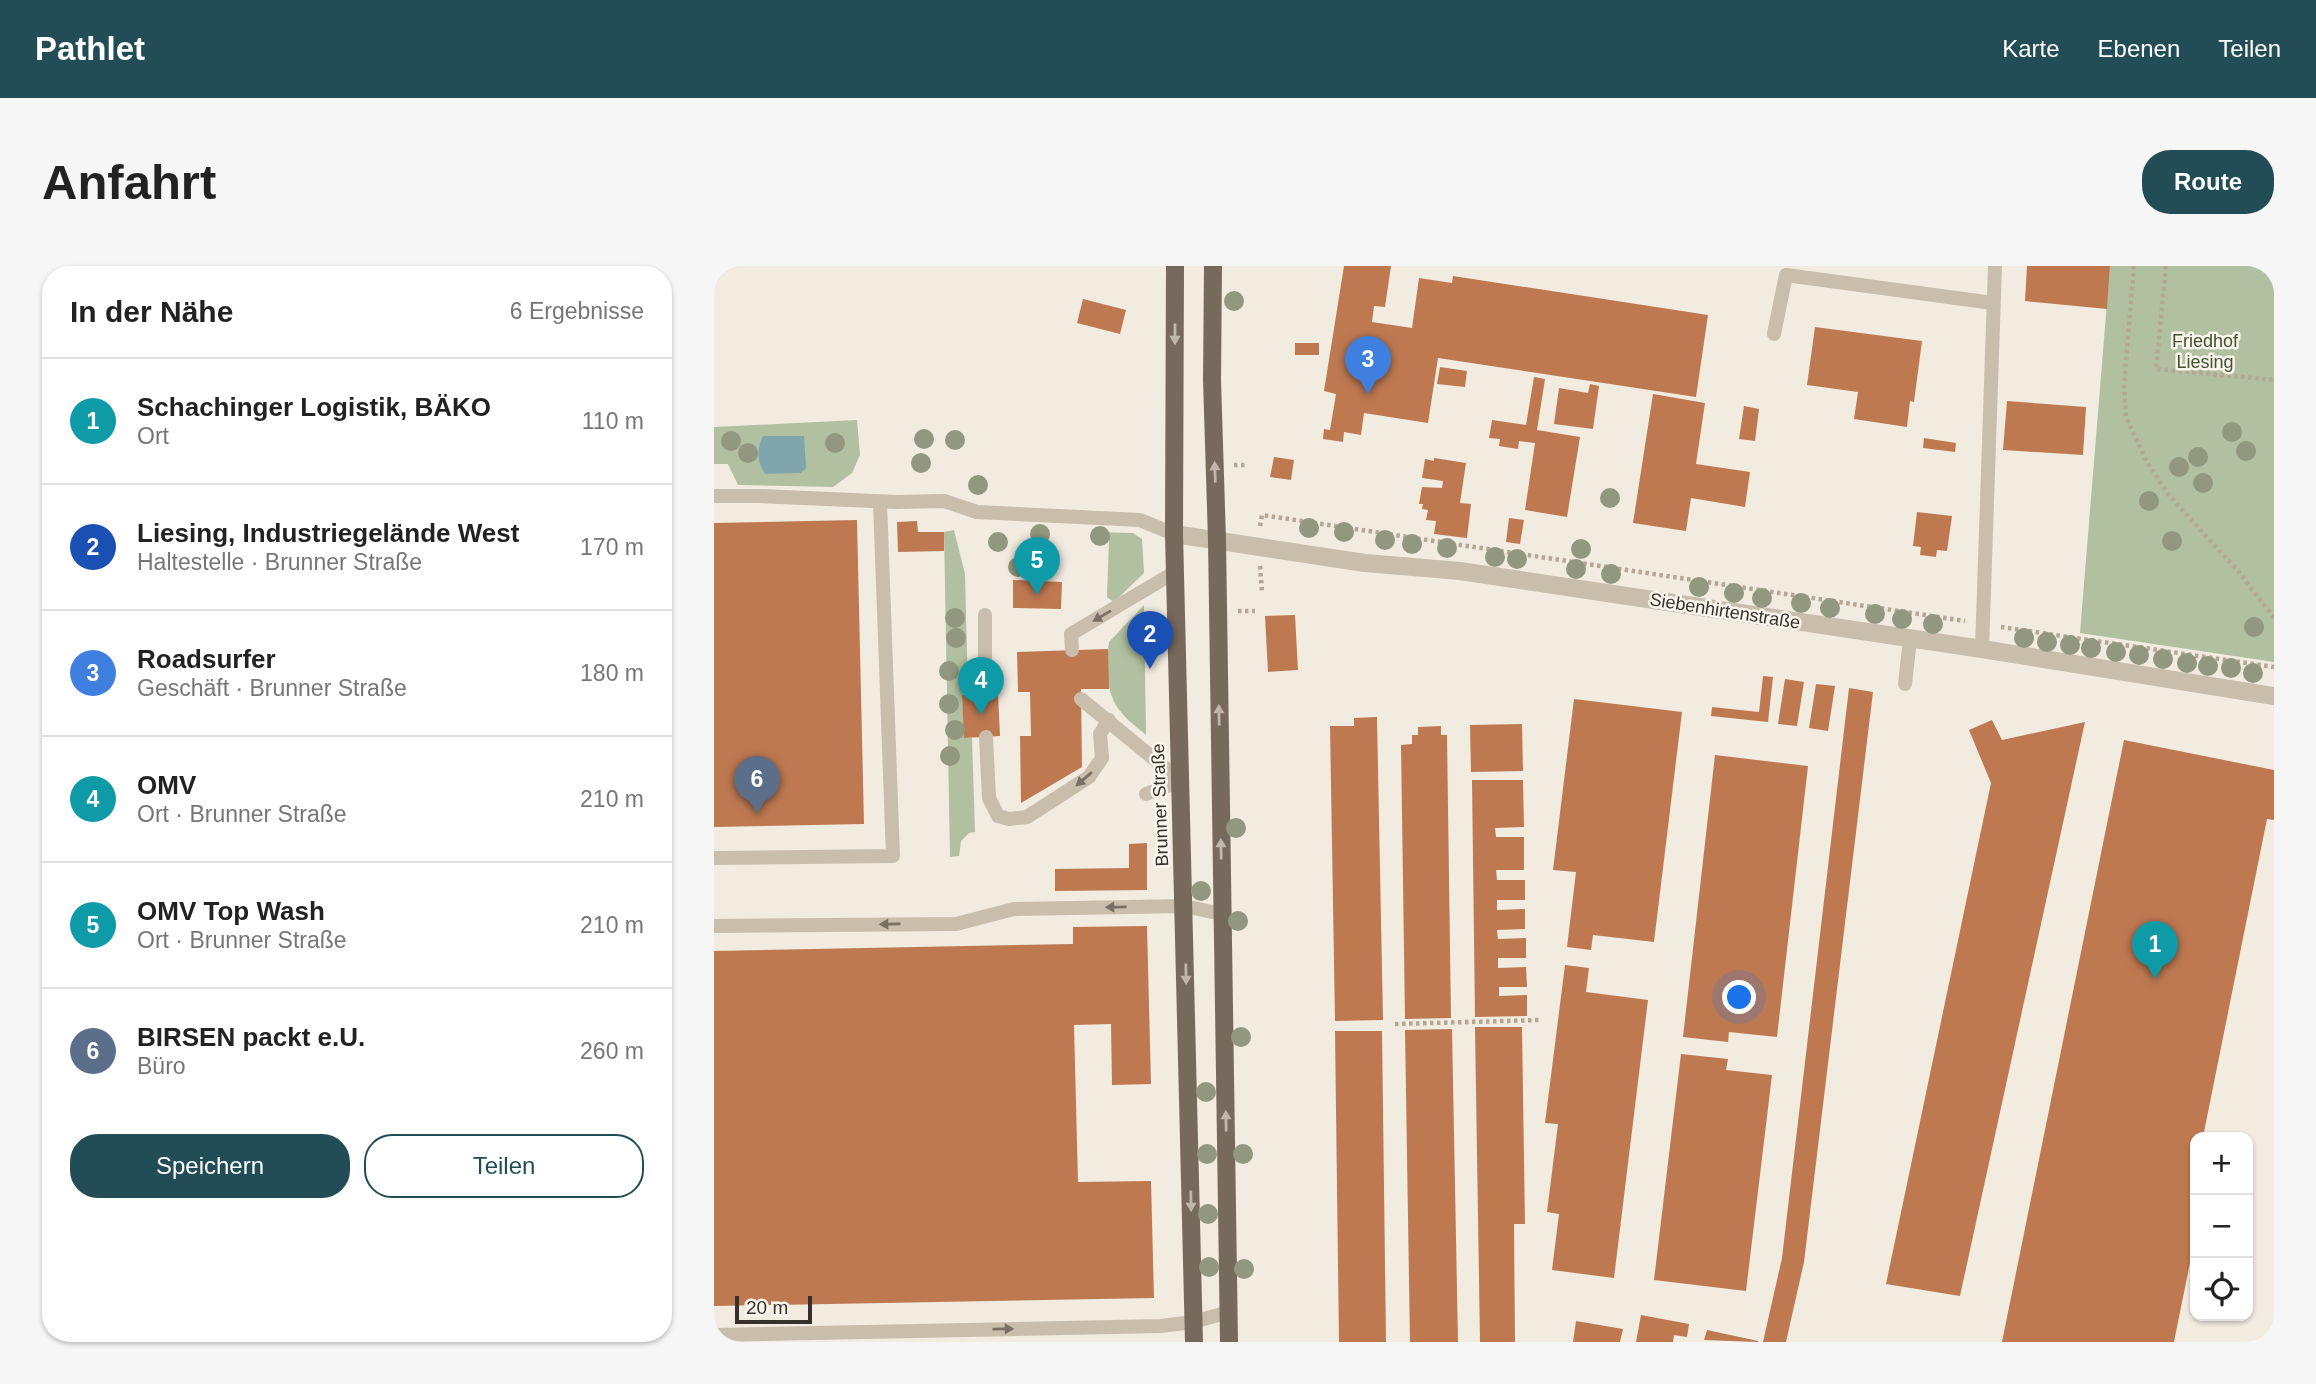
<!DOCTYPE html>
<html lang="de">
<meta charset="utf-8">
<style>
body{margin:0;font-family:Helvetica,sans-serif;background:#f6f6f6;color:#222}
.controls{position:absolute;right:21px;bottom:21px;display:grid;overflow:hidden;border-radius:14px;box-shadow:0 2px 5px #0004}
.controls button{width:63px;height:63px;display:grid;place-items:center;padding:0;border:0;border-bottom:2px solid #e0e0e0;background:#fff;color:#222;font:35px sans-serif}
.scale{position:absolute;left:21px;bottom:18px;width:77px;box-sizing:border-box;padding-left:7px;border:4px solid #38302a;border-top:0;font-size:19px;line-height:24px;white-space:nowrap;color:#38302a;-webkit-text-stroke:5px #f9f5ec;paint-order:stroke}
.you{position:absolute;left:1026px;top:732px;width:24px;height:24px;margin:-18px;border:5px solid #fff;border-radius:50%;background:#1a73e8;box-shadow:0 0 0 10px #1a73e833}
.badge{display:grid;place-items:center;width:46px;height:46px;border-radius:50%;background:#224d57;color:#fff;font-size:23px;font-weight:700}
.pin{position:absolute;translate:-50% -58px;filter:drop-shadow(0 2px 4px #0008)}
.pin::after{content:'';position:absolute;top:37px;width:24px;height:21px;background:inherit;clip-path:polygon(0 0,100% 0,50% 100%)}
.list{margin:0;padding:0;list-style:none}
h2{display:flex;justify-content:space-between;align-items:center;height:91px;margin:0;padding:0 28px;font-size:30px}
h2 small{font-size:23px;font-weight:400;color:#767676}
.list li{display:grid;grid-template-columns:46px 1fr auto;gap:21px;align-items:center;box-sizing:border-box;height:126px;padding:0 28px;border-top:2px solid #e0e0e0}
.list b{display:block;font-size:26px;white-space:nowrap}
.list p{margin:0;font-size:23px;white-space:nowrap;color:#767676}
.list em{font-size:23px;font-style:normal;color:#767676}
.actions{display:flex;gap:14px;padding:21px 28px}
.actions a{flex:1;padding:16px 0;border:2px solid #224d57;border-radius:28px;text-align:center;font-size:24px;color:#224d57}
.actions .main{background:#224d57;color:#fff}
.icon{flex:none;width:38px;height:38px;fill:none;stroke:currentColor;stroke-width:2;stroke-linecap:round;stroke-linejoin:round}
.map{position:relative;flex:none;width:1560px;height:1076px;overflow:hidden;border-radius:28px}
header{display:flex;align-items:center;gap:42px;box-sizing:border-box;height:98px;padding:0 35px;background:#224d57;color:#fff}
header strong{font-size:33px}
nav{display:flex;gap:38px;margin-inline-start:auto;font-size:24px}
.intro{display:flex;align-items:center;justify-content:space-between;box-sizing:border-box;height:168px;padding:0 42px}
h1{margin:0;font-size:49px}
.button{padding:18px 32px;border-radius:28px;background:#224d57;color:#fff;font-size:24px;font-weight:700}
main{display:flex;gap:42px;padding:0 42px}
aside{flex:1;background:#fff;border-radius:28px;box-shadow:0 2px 5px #0004}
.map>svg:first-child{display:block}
.green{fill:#b1c0a0}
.water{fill:#80a5ad}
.building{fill:#be7951}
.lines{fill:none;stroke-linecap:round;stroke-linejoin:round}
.path{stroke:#b5a796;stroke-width:4.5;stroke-dasharray:3.5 3.5;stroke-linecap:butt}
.lane{stroke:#c9bdac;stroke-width:14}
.street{stroke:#c9bdac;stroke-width:18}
.primary{stroke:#78695d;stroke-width:18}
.tree{fill:#91987f}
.oneway{fill:#bfb6ac}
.oneway2{fill:#796f64}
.labels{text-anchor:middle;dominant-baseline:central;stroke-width:5;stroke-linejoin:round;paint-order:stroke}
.park-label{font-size:18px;fill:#425430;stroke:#f9f5ec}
.street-label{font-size:18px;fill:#38302a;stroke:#f9f5ec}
</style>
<header>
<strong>Pathlet</strong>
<nav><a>Karte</a><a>Ebenen</a><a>Teilen</a></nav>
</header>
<div class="intro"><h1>Anfahrt</h1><a class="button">Route</a></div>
<main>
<aside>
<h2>In der Nähe<small>6 Ergebnisse</small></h2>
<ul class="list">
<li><span class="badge" style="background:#0f9aa8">1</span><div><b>Schachinger Logistik, BÄKO</b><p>Ort</p></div><em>110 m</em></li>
<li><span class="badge" style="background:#1a4fb4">2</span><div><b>Liesing, Industriegelände West</b><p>Haltestelle · Brunner Straße</p></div><em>170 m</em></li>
<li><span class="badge" style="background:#3f7fe0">3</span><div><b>Roadsurfer</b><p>Geschäft · Brunner Straße</p></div><em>180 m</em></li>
<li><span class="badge" style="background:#0f9aa8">4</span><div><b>OMV</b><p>Ort · Brunner Straße</p></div><em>210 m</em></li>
<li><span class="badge" style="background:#0f9aa8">5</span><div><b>OMV Top Wash</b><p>Ort · Brunner Straße</p></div><em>210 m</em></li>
<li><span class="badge" style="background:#5c6f8a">6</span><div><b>BIRSEN packt e.U.</b><p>Büro</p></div><em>260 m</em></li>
</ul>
<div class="actions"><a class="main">Speichern</a><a>Teilen</a></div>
</aside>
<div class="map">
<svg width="1560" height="1076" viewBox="0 0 1560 1076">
<rect width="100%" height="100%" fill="#f1ebe0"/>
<g class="green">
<polygon points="1396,0 1560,0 1560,396 1366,367"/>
<polygon points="143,154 146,189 138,207 119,221 24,219 14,198 0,198 0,161"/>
<polygon points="240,264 251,308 254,428 248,429 251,472 258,472 261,566 255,567 247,575 245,590 236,591 230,266"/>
<polygon points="380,266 419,267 428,273 430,307 400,336 393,331 395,274 380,273"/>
<path d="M430,339l2,130c-8,-7 -18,-14 -25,-23 -16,-18 -15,-48 -12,-70z"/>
</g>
<path class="water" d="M49,170h41l2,32 -5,5 -36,1c-8,-12 -9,-25 -2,-38z"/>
<g class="building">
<polygon points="630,0 677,0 671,41 660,40 658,56 698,62 705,12 738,17 739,10 994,49 982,131 724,92 714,157 650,147 647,169 630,166 629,176 609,173 610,163 616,164 622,128 610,125"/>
<polygon points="1313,0 1396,0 1393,43 1311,35"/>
<polygon points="369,33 412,44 406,68 363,57"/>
<polygon points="1101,61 1208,75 1200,136 1196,135 1193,161 1140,153 1144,126 1093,119"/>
<rect x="581" y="77" width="24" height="12"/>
<polygon points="726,101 753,105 751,121 723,118"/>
<polygon points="820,111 831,113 823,164 866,171 853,251 811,244 821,177 805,175 804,183 785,180 786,173 775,172 778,154 812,159"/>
<polygon points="876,118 885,120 879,163 840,158 845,122 874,127"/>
<polygon points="939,128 991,137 982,198 1036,206 1031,241 977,232 972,265 919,257"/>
<polygon points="1293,135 1372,141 1369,189 1289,184"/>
<polygon points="1030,140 1045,143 1041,175 1025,173"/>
<polygon points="1210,172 1242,177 1241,186 1209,182"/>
<polygon points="560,191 580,194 577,214 556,211"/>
<polygon points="720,192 752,197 746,237 757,238 753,272 720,268 722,255 712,254 714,244 708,243 709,238 705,238 708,221 728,222 729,215 708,212 711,193 720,195"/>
<polygon points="1203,246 1238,250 1233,285 1223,284 1222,291 1206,289 1207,281 1199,280"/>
<polygon points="795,252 810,254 806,278 792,276"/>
<polygon points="143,254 150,558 0,561 0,257"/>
<polygon points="203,255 204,266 230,266 230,285 184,286 183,256"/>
<polygon points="299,314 348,316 347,343 299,342"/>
<polygon points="581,349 584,404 554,406 551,350"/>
<polygon points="394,383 395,423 367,423 368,501 307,537 306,470 317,470 316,426 304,426 303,386"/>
<polygon points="1049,410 1059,411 1054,456 997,450 998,441 1045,446"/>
<polygon points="1071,413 1090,416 1083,460 1064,458"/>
<polygon points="1102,418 1121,420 1114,465 1095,462"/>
<polygon points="1135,422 1159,426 1090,996 1072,1076 1049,1076 1068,992"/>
<polygon points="284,427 286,470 250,472 248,429"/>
<polygon points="860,433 968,446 940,676 879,669 877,684 853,681 862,606 839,604"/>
<polygon points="663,451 669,754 621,755 616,460 640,460 640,452"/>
<polygon points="1278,454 1288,474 1371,456 1246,1030 1172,1018 1277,517 1255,464"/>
<polygon points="808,458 809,505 757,506 756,459"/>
<polygon points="727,460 727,469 733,469 737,752 691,753 687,479 698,478 698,469 704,469 704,461"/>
<polygon points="1410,474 1560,504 1560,554 1553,553 1489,871 1481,871 1481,972 1460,1076 1288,1076"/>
<polygon points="1001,489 1094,500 1063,771 1015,766 1014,776 969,771"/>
<polygon points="758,514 809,514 810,561 781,562 782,571 810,571 810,604 782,604 783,614 811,614 811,634 783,634 783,644 811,643 811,663 783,664 784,673 812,672 812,692 784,692 784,702 812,701 813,721 785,721 785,730 813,729 813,750 761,751"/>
<polygon points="433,577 433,624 341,625 341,603 415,602 415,578"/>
<polygon points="433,660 437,818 398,819 397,758 360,759 364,916 437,915 440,1032 0,1040 0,685 359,678 359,661"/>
<polygon points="851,699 875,702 872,726 934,734 900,1012 838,1004 845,948 833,946 844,858 831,857"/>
<polygon points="761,761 808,761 811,958 800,958 801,1076 766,1076"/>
<polygon points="738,763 744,1076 696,1076 691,764"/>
<polygon points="621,765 668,765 672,1076 625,1076"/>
<polygon points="967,788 1014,793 1012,804 1058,809 1032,1025 940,1014"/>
<polygon points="927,1049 975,1058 973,1071 960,1069 959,1076 922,1076"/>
<polygon points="862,1055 909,1063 906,1076 859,1076"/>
<polygon points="993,1064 1044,1075 1044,1076 990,1074"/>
</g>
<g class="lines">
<g class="path">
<polyline points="1420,0 1410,119 1412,151 1433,196 1454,228 1524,305 1560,352"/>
<polyline points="1452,0 1442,103 1560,114"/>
<polyline points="520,199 533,199"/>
<polyline points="546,260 548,249 1251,355"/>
<polyline points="546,300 548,326"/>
<polyline points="524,345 541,345"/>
<polyline points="1287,361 1560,401"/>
<polyline points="681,758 825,754"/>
</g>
<g class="lane">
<polyline points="1060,68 1072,9 1279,37"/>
<polyline points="0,230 45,230 183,236 230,235 263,246 426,254 460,268"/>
<polyline points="271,349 271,428"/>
<polyline points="1268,383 1281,0"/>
<polyline points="358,384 357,368 461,306"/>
<polyline points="1191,418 1196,373"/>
<polyline points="367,433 467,515"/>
<polyline points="272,471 275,532 284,550 295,553 313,551 375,511 388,492 386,468 395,454"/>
<polyline points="432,528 467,515"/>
<polyline points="0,592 179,590 166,236"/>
<polyline points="0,660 242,658 300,643 470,640 508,648"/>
<polyline points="0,1069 447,1060 479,1056 515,1046"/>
</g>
<polyline class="street" points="460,268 651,297 746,305 1268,383 1560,430"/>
<g class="primary">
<polyline points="461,0 460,268 480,1076"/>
<polyline points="499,0 498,114 503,274 515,1076"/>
</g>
</g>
<g class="tree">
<circle cx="520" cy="35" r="10"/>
<circle cx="1518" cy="166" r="10"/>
<circle cx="210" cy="173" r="10"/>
<circle cx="241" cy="174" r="10"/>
<circle cx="17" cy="175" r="10"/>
<circle cx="121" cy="177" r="10"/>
<circle cx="1532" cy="185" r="10"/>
<circle cx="34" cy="187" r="10"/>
<circle cx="1484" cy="191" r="10"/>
<circle cx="207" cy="197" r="10"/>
<circle cx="1465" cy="201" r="10"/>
<circle cx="1489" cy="217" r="10"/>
<circle cx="264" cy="219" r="10"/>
<circle cx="896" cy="232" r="10"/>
<circle cx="1435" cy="235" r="10"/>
<circle cx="595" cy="262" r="10"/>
<circle cx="630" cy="266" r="10"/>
<circle cx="326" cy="268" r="10"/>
<circle cx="386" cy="270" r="10"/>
<circle cx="671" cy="274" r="10"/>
<circle cx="1458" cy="275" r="10"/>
<circle cx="284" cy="276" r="10"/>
<circle cx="698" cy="278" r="10"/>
<circle cx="733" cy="282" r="10"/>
<circle cx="867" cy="283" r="10"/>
<circle cx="781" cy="291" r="10"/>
<circle cx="803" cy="293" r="10"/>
<circle cx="304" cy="301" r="10"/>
<circle cx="862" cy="303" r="10"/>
<circle cx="897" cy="308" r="10"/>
<circle cx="985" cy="321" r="10"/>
<circle cx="1020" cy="327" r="10"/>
<circle cx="1048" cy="332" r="10"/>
<circle cx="1087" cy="337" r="10"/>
<circle cx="1116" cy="342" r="10"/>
<circle cx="1161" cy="348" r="10"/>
<circle cx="241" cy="352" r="10"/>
<circle cx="1188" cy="353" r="10"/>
<circle cx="1219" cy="358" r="10"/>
<circle cx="1540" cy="361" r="10"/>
<circle cx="242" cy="372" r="10"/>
<circle cx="1310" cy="372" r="10"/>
<circle cx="1333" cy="376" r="10"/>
<circle cx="1356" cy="379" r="10"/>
<circle cx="1377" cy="382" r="10"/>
<circle cx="1402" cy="386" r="10"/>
<circle cx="1425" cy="389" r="10"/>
<circle cx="1449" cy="393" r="10"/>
<circle cx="1473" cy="397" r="10"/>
<circle cx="1494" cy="400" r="10"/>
<circle cx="1517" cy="402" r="10"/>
<circle cx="235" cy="405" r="10"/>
<circle cx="1539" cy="407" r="10"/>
<circle cx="235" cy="438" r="10"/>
<circle cx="241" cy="464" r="10"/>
<circle cx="236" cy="490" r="10"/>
<circle cx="522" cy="562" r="10"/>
<circle cx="487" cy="625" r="10"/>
<circle cx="524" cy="655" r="10"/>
<circle cx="527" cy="771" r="10"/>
<circle cx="492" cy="826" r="10"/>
<circle cx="493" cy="888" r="10"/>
<circle cx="529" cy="888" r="10"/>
<circle cx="494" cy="948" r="10"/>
<circle cx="495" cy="1001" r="10"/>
<circle cx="530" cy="1003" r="10"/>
</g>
<defs><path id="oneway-solid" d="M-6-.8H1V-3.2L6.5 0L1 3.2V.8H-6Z" transform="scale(1.75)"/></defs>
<g class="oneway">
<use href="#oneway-solid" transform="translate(461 68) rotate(90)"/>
<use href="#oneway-solid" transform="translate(501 206) rotate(-92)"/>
<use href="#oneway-solid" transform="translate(505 449) rotate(-91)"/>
<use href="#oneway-solid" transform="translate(507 583) rotate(-91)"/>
<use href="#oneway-solid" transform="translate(472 708) rotate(89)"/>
<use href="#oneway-solid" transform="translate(512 855) rotate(-91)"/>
<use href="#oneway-solid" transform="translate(477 935) rotate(89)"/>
</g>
<g class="oneway2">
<use href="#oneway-solid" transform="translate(388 350) rotate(149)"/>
<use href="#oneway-solid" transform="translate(370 513) rotate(139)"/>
<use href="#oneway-solid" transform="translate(402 641) rotate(179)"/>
<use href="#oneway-solid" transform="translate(176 658) rotate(179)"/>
<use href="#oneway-solid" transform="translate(289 1063) rotate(-1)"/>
</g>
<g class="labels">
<g class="park-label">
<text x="1491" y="75">Friedhof<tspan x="1491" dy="21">Liesing</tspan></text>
</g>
<g class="street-label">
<text transform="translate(1011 345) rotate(9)">Siebenhirtenstraße</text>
<text transform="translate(446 539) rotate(-92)">Brunner Straße</text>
</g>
</g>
</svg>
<div class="controls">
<button>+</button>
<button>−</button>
<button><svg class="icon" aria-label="locate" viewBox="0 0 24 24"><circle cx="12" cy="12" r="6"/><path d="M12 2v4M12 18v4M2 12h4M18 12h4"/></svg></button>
</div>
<div class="scale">20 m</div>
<div class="you"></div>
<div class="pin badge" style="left:1441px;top:713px;background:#0f9aa8">1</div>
<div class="pin badge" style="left:436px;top:403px;background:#1a4fb4">2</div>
<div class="pin badge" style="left:654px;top:128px;background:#3f7fe0">3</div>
<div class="pin badge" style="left:267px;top:449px;background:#0f9aa8">4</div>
<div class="pin badge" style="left:323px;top:329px;background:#0f9aa8">5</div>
<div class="pin badge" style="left:43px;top:548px;background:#5c6f8a">6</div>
</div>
</main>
